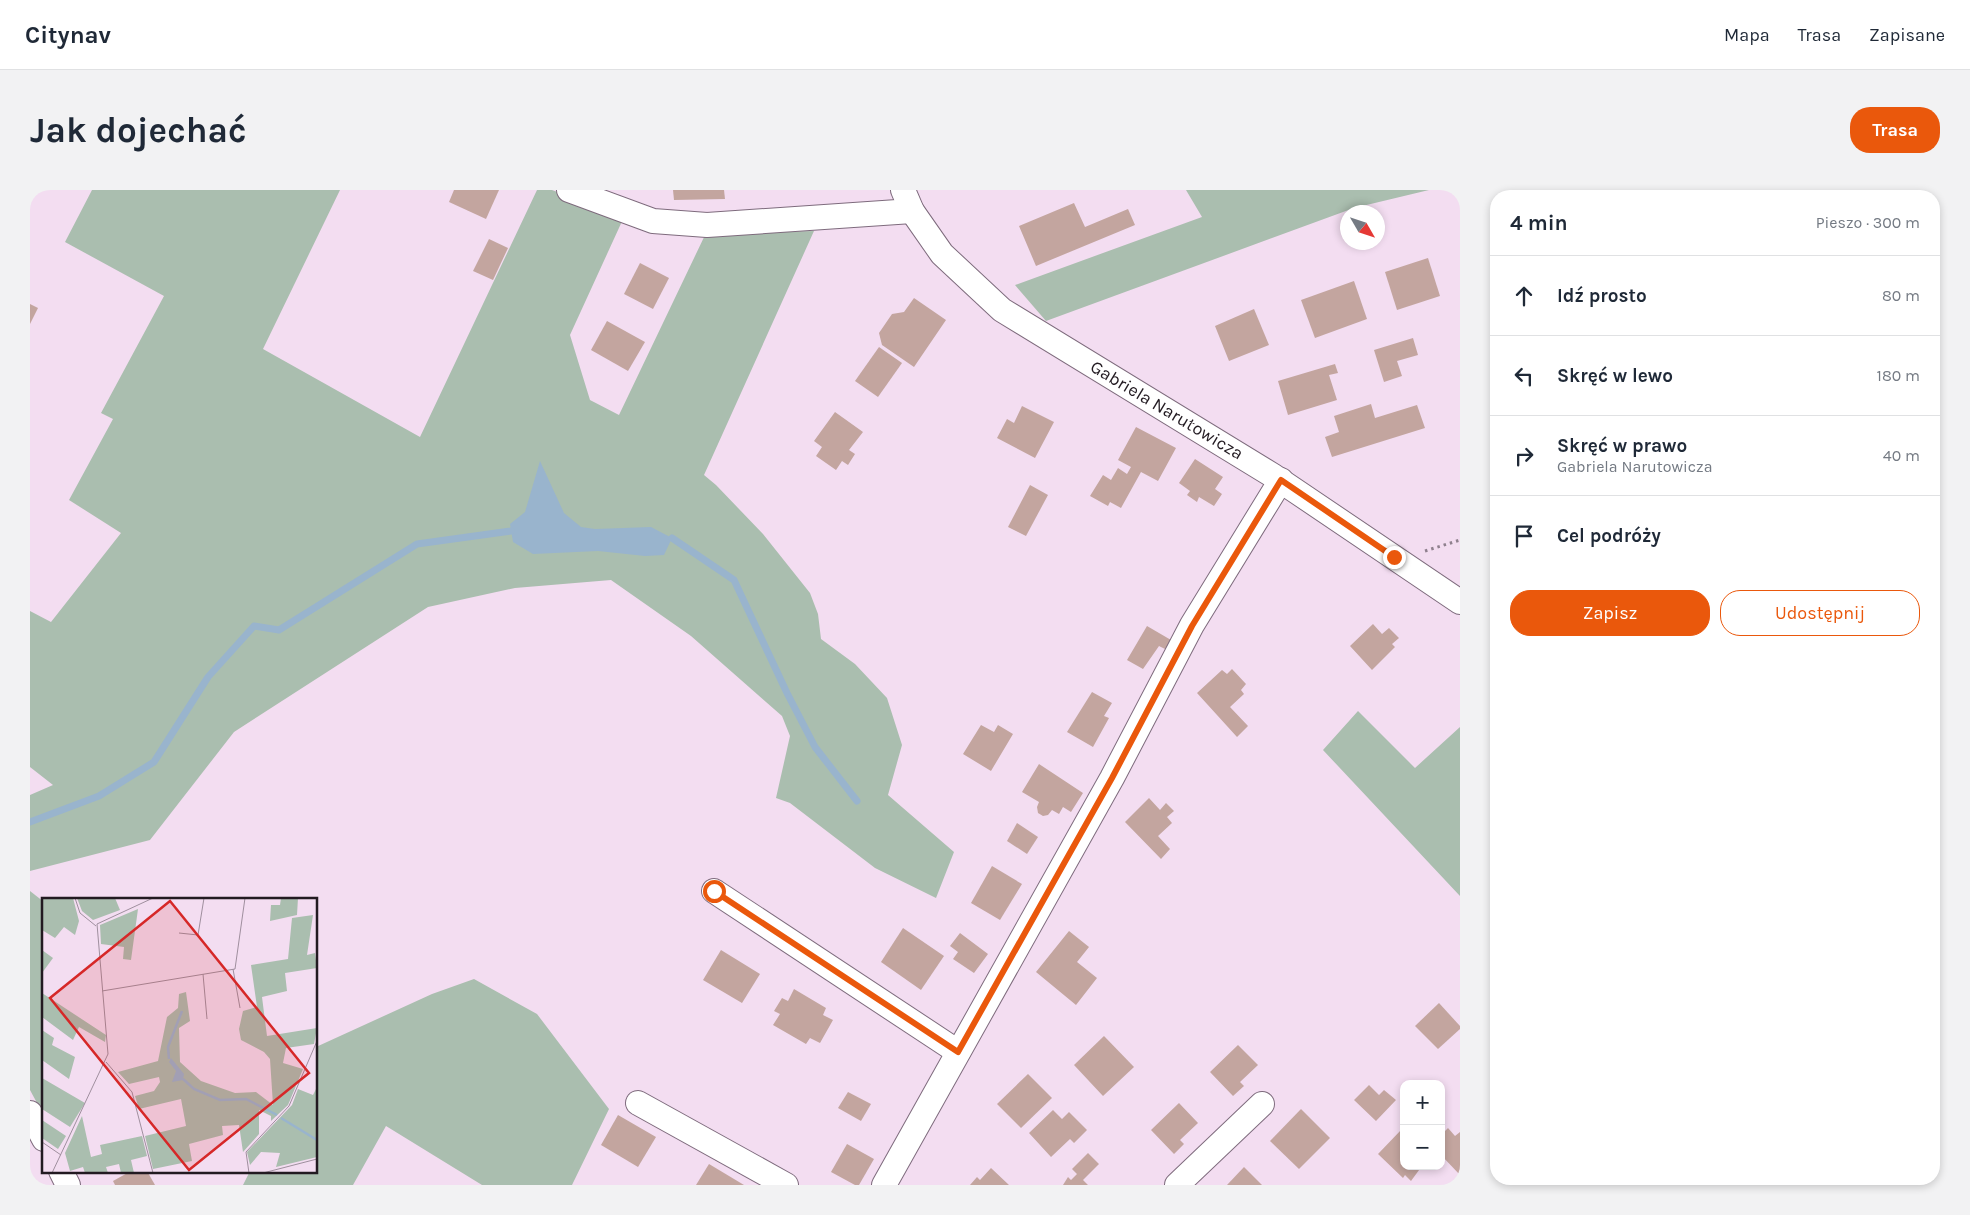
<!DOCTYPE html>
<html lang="pl">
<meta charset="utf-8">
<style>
body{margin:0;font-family:Karla,sans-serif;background:#f2f2f3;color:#1f2937}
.controls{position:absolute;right:15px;bottom:15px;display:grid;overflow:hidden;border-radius:10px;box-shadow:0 2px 8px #0003}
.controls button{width:45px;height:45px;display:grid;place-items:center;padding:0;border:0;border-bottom:1px solid #e0e1e3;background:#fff;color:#1f2937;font:25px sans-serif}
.compass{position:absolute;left:1310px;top:15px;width:45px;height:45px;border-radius:50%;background:#fff;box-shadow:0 2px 8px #0003;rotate:129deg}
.stop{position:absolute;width:15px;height:15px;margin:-11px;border:4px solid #ea580c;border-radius:50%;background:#fff}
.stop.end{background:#ea580c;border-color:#fff;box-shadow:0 1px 5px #0008}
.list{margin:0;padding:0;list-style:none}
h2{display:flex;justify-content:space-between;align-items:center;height:65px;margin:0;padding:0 20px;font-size:21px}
h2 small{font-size:16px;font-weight:400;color:#747a83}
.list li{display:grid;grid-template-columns:32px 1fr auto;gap:15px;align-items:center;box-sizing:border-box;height:80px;padding:0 20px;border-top:1px solid #e0e1e3}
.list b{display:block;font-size:19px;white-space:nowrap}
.list p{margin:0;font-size:16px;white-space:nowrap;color:#747a83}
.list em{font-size:16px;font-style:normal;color:#747a83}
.actions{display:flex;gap:10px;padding:15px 20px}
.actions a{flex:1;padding:11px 0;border:1px solid #ea580c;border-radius:20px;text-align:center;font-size:18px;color:#ea580c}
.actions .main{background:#ea580c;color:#fff}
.icon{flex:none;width:28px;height:28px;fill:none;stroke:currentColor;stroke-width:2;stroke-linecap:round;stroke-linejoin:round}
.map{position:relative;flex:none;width:1430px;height:995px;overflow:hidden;border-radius:20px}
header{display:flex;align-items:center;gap:30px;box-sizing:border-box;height:70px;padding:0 25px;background:#fff;border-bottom:1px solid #e0e1e3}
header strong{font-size:24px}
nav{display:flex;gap:28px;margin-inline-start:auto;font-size:18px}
.intro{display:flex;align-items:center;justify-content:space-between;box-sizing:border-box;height:120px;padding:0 30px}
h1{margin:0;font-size:35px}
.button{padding:12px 22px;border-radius:20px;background:#ea580c;color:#fff;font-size:18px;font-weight:700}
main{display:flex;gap:30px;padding:0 30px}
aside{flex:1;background:#fff;border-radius:20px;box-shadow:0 2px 8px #0003}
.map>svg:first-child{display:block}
.green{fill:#aabeaf}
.water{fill:#99b4cd}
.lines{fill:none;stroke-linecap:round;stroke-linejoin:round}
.stream{stroke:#99b4cd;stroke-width:7}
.building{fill:#c3a59f}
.minor-casing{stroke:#7e6b7d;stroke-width:26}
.path{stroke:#8f808e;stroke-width:3;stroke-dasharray:2.5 4;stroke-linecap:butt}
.minor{stroke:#fff;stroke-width:24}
.route{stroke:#ea580c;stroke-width:6}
.labels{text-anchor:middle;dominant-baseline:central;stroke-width:4;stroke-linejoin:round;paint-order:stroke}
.street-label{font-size:18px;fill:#221a21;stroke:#fff}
.inset-river{fill:none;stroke:#99b4cd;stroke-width:2.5}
.inset-road{fill:none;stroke:#9f8f9e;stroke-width:1}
.view{fill:#d62828;fill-opacity:0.15;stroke:#d62828;stroke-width:2.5}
.inset-edge{fill:none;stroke:#221a21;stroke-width:2.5}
</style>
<header>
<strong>Citynav</strong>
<nav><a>Mapa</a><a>Trasa</a><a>Zapisane</a></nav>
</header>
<div class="intro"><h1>Jak dojechać</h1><a class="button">Trasa</a></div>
<main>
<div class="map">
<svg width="1430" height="995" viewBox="0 0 1430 995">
<rect width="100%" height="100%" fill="#f3ddf1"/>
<g class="green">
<polygon points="62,0 310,0 233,159 390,247 507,0 522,0 594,27 540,145 560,210 589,225 676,43 784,41 674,285 686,295 733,344 780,403 788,424 791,449 825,474 857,508 872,555 858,605 924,662 906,708 845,678 760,613 746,608 760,546 752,526 661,446 581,390 485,398 398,417 204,542 120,650 0,681 0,605 23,595 0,577 0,421 21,432 91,343 39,310 83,229 71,223 134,106 35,52"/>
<polygon points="1156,0 1399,0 1324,18 1016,131 985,95 1172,27"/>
<polygon points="1328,521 1385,578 1430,537 1430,706 1293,560"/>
<polygon points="0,701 14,712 14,926 0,900"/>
<polygon points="444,789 507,824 579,919 542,995 452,995 356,936 323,995 213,995 220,981 286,981 286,857 402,804"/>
</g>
<polygon class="water" points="510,271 534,323 551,337 565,339 621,337 642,348 634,365 615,366 568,361 503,364 483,352 480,334 495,322"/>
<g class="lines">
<g class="stream">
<polyline points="642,348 704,390 757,503 785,557 827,611"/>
<polyline points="0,632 69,606 124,572 178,487 224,436 249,440 387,354 481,341"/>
</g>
</g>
<g class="building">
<polygon points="424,0 469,0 456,29 419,12"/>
<polygon points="643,0 694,0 695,9 644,10"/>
<polygon points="1044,13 1055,37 1098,19 1105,35 1006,76 989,36"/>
<polygon points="459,49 478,58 463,90 443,81"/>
<polygon points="1398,68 1410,106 1367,120 1355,82"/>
<polygon points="610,73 639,88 623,119 594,104"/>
<polygon points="1324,91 1337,129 1285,148 1271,110"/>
<polygon points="884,108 916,130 884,177 852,155 849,143 862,124 874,122"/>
<polygon points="0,114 8,118 0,134"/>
<polygon points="1224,119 1239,155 1199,171 1185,136"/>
<polygon points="577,131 615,152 598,181 561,160"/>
<polygon points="1383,148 1388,165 1367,171 1372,186 1354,192 1344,160"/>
<polygon points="849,157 872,173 848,207 825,191"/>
<polygon points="1305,174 1308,183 1299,185 1307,210 1258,225 1248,191"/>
<polygon points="1341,214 1345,228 1387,215 1395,238 1302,267 1295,247 1309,242 1304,226"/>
<polygon points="992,216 1024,232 1005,268 967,248 977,229 984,233"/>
<polygon points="805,222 833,242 819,260 825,264 818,275 812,271 806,280 786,266 792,257 784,251"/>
<polygon points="1106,237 1146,258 1128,291 1111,282 1091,318 1080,312 1078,316 1060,306 1073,285 1081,290 1088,278 1097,284 1101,277 1088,270"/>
<polygon points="1165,269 1193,287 1185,299 1192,304 1184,316 1169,307 1167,312 1157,305 1160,301 1149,293"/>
<polygon points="1000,295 1018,305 996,346 978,337"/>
<polygon points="1343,434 1352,444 1359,438 1369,448 1362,454 1365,457 1342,480 1320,456"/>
<polygon points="1117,436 1141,450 1135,459 1129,456 1113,479 1097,470"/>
<polygon points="1202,479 1216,494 1211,500 1214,504 1200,517 1218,536 1207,547 1167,503 1192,480 1197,484"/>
<polygon points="1062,502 1082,513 1074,526 1079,528 1063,557 1037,542"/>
<polygon points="951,535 964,542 968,535 983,544 961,581 933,564"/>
<polygon points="1009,574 1053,603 1041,622 1033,617 1029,624 1022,620 1018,625 1013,626 1008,623 1007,617 1009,612 992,602"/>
<polygon points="1119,608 1130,620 1136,613 1144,621 1137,627 1142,633 1128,646 1140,659 1131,669 1095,632"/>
<polygon points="987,633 1008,647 997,664 977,651"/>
<polygon points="962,676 992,694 970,730 941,713"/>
<polygon points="873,738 914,766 891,800 851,772"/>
<polygon points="1039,741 1059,757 1047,772 1067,788 1046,815 1006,782"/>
<polygon points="930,743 958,764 944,783 923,769 928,762 920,756"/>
<polygon points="691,760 730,784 712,813 673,790"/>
<polygon points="764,799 796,818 793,825 803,830 790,853 780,848 776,854 743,835 750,824 744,821 752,808 758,811"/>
<polygon points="1409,813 1430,836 1430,839 1408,859 1385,836"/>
<polygon points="1074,846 1104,877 1073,906 1044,875"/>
<polygon points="1208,855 1228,875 1210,892 1214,896 1203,906 1180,882"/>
<polygon points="998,884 1022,908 991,938 967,914"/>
<polygon points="1339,895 1349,905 1354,900 1366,910 1346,931 1324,910"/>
<polygon points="818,902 841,914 831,931 808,918"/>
<polygon points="1149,913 1168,933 1150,950 1154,954 1144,964 1121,940"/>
<polygon points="1271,919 1300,948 1269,979 1240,951"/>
<polygon points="1023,920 1032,929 1039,922 1057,940 1044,953 1040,949 1021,967 999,943"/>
<polygon points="588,925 626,947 608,977 571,955"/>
<polygon points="1418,938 1425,946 1430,942 1430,985 1411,965 1411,945"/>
<polygon points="1371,940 1374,943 1374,976 1392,976 1381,991 1375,985 1373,988 1348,964"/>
<polygon points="817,954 844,969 829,995 825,995 801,982"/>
<polygon points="1058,963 1069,974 1053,990 1058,995 1033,995 1038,987 1041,990 1047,984 1042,979"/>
<polygon points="679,974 714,995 666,995"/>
<polygon points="1214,977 1232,995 1197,995"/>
<polygon points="961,978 979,995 940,995 947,987 950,990"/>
<polygon points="101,981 117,981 125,995 85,995 83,991"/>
</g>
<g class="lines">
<g class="minor-casing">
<g id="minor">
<polyline points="539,0 623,31 677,35 882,21"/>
<polyline points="873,0 882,21 912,64 972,120 1242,285 1430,412"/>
<polyline points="684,701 928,862"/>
<polyline points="608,913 756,995"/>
<polyline points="0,923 14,949"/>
<polyline points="31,981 38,995"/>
<polyline points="854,995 1082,588 1162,435 1251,290"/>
<polyline points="1147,995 1232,914"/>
</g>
</g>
<polyline class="path" points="1395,361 1430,350"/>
<use href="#minor" class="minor"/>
</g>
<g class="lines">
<polyline class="route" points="684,701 928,862 1082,588 1162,436 1251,290 1364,367"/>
</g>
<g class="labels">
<g class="street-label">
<text transform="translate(1137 220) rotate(31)">Gabriela Narutowicza</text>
</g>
</g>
<g transform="translate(12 708)">
<rect width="275" height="275" fill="#f3ddf1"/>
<path d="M0,0h31l6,23 -4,14 -11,-8 -9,11 -13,-8zM35,0h38l5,12 -27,10 -11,-9zM239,0h17l-1,17 -27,6 1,-16h9zM96,11l-7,51 -8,-1 1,-12 -23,-3 -1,-19zM271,17l-6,40 8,-2 2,15 -32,5 2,18 -25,6 5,39 50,-8 -3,16 -28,4 -3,15 20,6 -15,36 -17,16v-5l-12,-6v24l-16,18 -4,-27 -17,1 1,9 -34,9 3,17 -39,8 -8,-33 41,-10 -5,-27 -42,10 -4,-13 19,-5 6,-9 -1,-5 -30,7 -11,-12 40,-11 9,-44 11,-9 1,-14 7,-2 4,29 -11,7 1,34 21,19 34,12 21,-1 17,13 -3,-46 -6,-7 -23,-12 -2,-11 4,-18 14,-4 -6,-42 37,-6 4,-41zM0,52l11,8 -11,15zM0,95l64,42 -1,7 -26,-15 -6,13 -31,-23zM0,132l12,8 -2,7 23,12 -6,22 -27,-19zM0,180l43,25 -15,24 -28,-18zM275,189v70l-41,10 4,-14 -19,-1 -11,13 -3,-13 45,-47 6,-16 15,6zM40,218l9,41 11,-3 -2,-9 42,-9 5,20 -16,4 3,13h-13l-2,-9 -13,3 2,6h-23l-2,-6 -13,4 -5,-18zM0,222l24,16 -8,13 -16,-11z" fill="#aabeaf"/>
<path d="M129,160l13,16 -1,6 -11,2 4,-11 -7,-9z" fill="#99b4cd"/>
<path class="inset-river" d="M127,161l-1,-12 14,-36M141,181l11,10 26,11 26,-1 31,16M239,220l36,22"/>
<path class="inset-road" d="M33,0l5,15 16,13M137,35l19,2 6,-37M191,71l7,39M161,76l4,45M60,93l133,-22 10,-71M64,164l26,30 21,81M0,244l19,13M10,275l56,-119 -11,-130 56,-26M207,275l-3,-21 43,-46 28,-65M221,275l54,-14"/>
<path class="view" d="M128,3l139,172 -120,97 -139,-172z"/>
<rect width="275" height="275" class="inset-edge"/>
</g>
</svg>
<div class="controls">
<button>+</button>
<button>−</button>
</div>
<svg class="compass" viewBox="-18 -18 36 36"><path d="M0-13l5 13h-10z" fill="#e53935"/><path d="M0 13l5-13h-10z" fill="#747a83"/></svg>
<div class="stop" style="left:684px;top:701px"></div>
<div class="stop end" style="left:1364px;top:367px"></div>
</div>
<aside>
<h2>4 min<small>Pieszo · 300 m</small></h2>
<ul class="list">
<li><svg class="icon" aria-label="ahead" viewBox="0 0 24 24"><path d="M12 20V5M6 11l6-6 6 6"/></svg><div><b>Idź prosto</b></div><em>80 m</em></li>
<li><svg class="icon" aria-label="left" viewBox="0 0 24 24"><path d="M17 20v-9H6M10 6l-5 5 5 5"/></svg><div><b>Skręć w lewo</b></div><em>180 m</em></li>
<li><svg class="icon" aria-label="right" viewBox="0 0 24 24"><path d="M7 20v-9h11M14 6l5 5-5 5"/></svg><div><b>Skręć w prawo</b><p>Gabriela Narutowicza</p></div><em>40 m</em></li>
<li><svg class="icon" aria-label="arrive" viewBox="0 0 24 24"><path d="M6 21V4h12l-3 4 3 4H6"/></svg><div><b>Cel podróży</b></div></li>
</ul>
<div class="actions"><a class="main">Zapisz</a><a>Udostępnij</a></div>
</aside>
</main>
